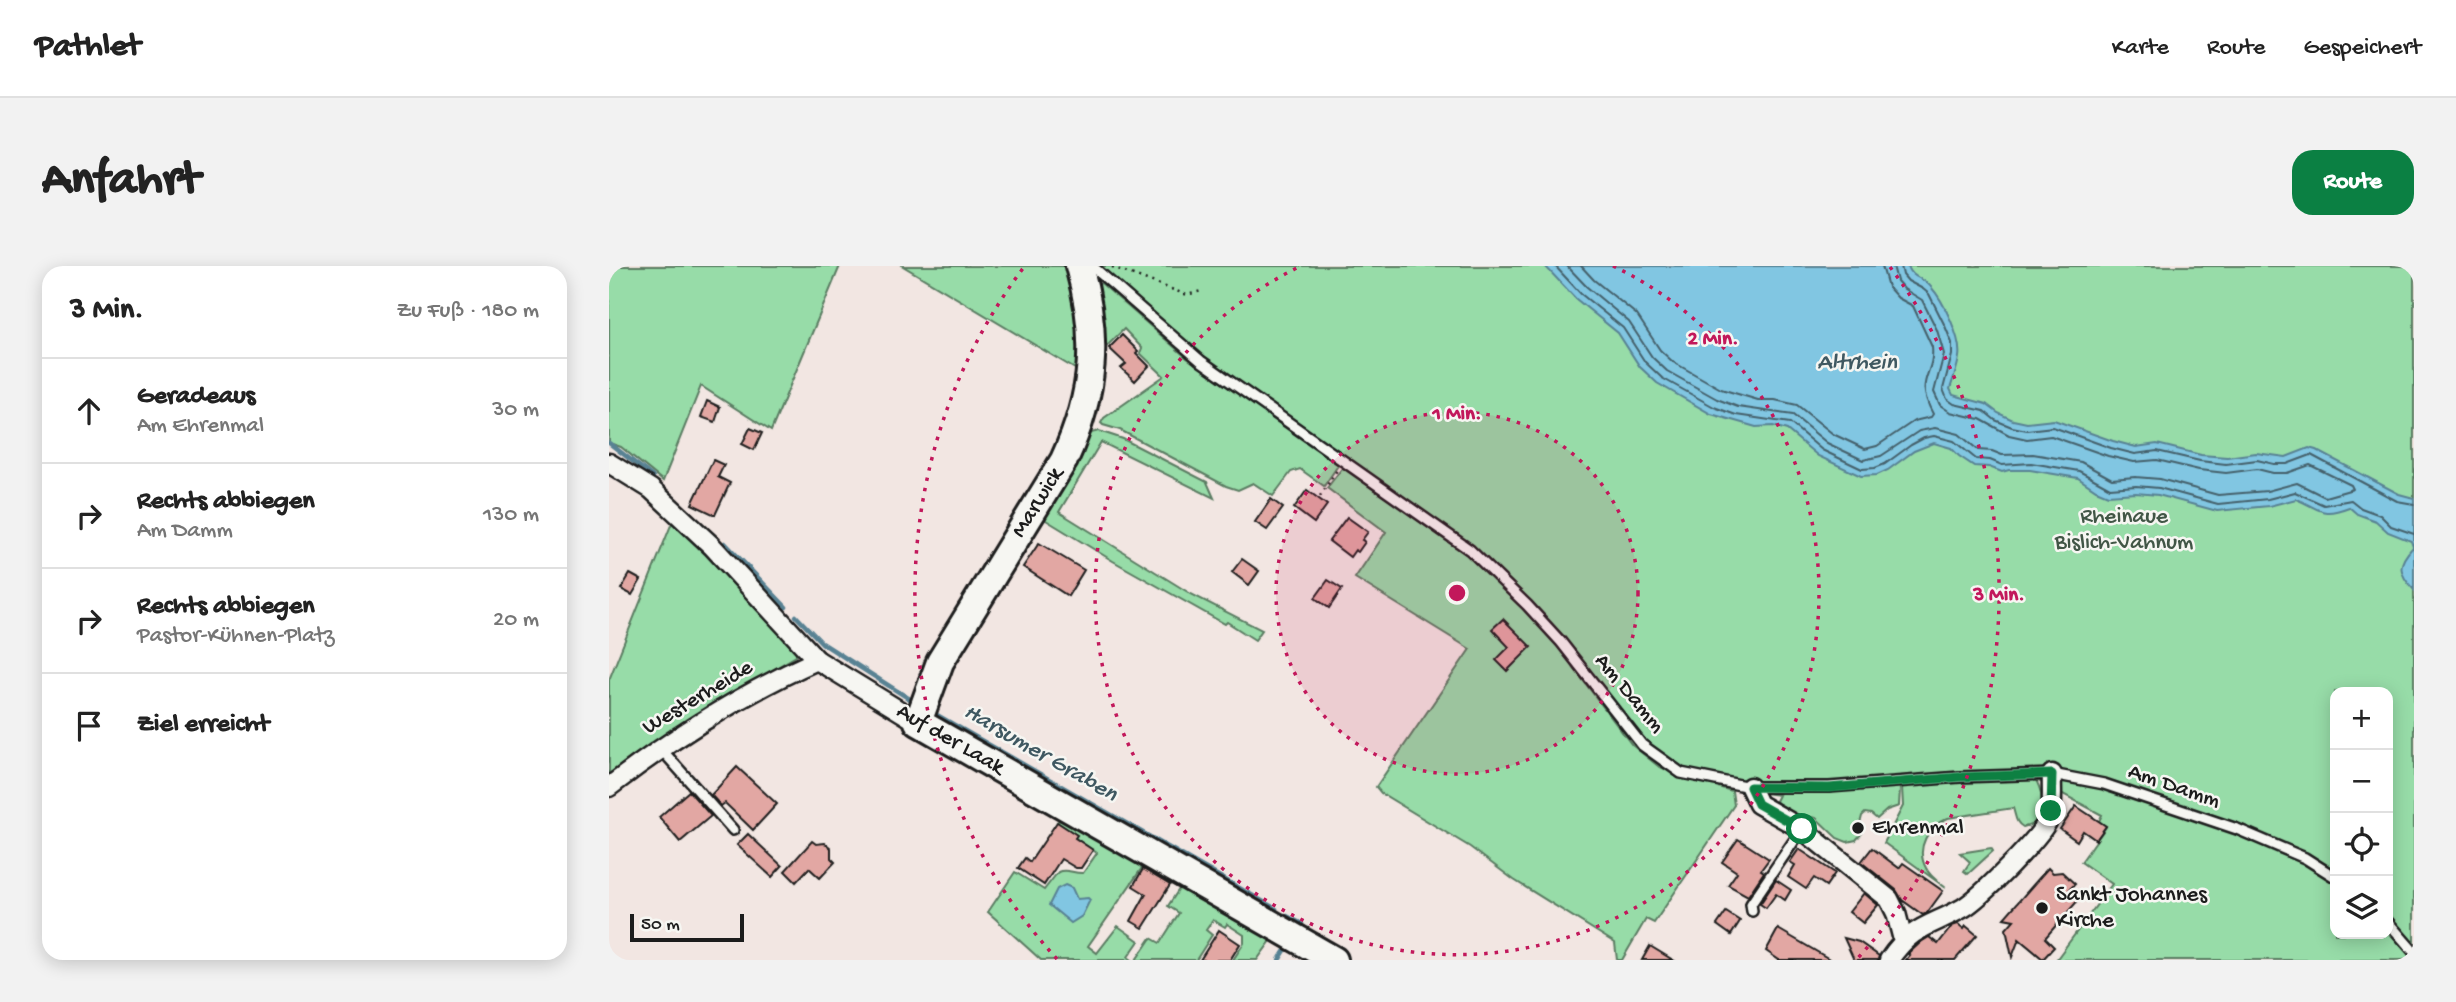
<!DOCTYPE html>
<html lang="de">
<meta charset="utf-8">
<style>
body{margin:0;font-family:"Gochi Hand",sans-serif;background:#f2f2f2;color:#222}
.controls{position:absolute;right:21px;bottom:21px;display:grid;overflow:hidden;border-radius:14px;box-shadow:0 4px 18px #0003}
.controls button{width:63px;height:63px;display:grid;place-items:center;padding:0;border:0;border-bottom:2px solid #e0e0e0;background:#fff;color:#222;font:35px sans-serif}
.scale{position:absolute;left:21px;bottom:18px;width:114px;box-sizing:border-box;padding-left:7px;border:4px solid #1c1c1c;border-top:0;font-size:19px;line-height:24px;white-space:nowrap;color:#1c1c1c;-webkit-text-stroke:5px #f6f6f2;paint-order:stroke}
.stop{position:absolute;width:21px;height:21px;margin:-16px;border:5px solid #0b8043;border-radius:50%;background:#fff}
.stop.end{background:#0b8043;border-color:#fff;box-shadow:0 2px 7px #0008}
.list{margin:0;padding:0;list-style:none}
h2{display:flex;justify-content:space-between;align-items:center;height:91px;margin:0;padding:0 28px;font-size:30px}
h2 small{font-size:23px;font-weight:400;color:#767676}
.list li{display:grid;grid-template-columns:46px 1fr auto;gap:21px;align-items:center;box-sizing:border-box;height:105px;padding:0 28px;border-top:2px solid #e0e0e0}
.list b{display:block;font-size:26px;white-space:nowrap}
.list p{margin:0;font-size:23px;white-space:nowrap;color:#767676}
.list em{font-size:23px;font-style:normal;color:#767676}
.icon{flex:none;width:38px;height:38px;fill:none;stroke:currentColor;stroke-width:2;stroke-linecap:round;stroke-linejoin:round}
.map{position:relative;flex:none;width:1805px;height:694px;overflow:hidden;border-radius:21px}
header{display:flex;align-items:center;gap:42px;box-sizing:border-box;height:98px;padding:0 35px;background:#fff;border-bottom:2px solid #e0e0e0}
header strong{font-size:33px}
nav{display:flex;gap:38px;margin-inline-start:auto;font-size:24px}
.intro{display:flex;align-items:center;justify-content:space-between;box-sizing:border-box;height:168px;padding:0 42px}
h1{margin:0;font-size:49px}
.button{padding:18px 32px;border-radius:21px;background:#0b8043;color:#fff;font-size:24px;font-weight:700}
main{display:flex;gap:42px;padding:0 42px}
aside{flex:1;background:#fff;border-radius:21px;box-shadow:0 4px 18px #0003}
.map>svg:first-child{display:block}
.green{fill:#97dca8;stroke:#5a7c62;stroke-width:2;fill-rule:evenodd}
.water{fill:#81c6e2;stroke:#598293;stroke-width:2}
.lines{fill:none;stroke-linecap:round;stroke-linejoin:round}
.shore{stroke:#44606b;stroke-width:2}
.stream{stroke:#598293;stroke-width:4.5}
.building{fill:#e2a7a3;stroke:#1c1c1c;stroke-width:2}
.lane-casing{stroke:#1c1c1c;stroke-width:14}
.street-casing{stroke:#1c1c1c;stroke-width:23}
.secondary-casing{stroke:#1c1c1c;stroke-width:32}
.path{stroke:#1c1c1c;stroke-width:2.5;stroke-dasharray:2 5;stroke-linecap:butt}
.lane{stroke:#f6f6f2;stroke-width:9}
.street{stroke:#f6f6f2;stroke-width:18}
.secondary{stroke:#f6f6f2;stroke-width:26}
.route{stroke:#0b8043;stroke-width:9}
.ring{fill:none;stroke:#c2185b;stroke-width:3.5;stroke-dasharray:3.5 7}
.poi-dot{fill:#1c1c1c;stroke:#f6f6f2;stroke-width:2.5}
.labels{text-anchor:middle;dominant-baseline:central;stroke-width:5;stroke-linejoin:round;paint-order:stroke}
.street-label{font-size:23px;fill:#1c1c1c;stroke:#f6f6f2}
.park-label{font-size:23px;fill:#415646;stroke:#f6f6f2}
.poi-label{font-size:23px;fill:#1c1c1c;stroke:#f6f6f2;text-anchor:start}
.water-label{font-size:24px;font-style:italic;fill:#3f5861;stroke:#f6f6f2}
.centre{fill:#c2185b;stroke:#f6f6f2;stroke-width:3.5}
.ring-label{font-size:21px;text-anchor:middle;font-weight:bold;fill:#c2185b;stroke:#f6f6f2;stroke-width:5;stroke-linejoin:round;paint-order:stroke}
</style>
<header>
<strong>Pathlet</strong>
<nav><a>Karte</a><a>Route</a><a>Gespeichert</a></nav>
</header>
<div class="intro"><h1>Anfahrt</h1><a class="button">Route</a></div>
<main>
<aside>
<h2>3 Min.<small>Zu Fuß · 180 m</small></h2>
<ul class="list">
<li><svg class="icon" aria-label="ahead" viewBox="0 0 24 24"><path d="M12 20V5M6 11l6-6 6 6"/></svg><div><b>Geradeaus</b><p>Am Ehrenmal</p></div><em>30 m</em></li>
<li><svg class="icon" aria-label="right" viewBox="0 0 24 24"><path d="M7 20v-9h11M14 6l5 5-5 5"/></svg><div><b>Rechts abbiegen</b><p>Am Damm</p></div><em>130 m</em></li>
<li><svg class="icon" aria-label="right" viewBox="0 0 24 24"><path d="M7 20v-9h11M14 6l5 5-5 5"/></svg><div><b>Rechts abbiegen</b><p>Pastor-Kühnen-Platz</p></div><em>20 m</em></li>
<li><svg class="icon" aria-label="arrive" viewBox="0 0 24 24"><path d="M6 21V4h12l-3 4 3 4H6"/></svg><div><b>Ziel erreicht</b></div></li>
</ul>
</aside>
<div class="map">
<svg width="1805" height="694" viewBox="0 0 1805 694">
<rect width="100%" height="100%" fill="#f2e6e2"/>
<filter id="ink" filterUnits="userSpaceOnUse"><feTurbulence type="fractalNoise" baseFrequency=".0143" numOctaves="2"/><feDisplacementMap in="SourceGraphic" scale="14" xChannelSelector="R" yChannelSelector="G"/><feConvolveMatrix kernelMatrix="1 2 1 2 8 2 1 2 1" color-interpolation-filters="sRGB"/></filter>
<g filter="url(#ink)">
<g class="green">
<polygon points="0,0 231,0 162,165 92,120 54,215 12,181 0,177"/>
<polygon points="294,0 458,0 467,28 471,106"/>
<path d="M488,0h1317v694h-358l56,-76 -31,-22 25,-35 -7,-6 3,-6 -43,-23v-2l-23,-10c8,16 13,43 -13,47 -8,-5 -7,-10 -10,-19l-65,10c-20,8 -33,30 -22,50 4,9 13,14 20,20l-62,-45 19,-37 -1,-19 -2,1 -1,18 -12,4 -10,9 -6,-5 -6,-1 -3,3 -2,8 -5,1v5h6l1,3 -6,7 -9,2 -10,-4 -21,-20 -15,-3 -4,4 -14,-9 -7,-9 3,-6 -61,-8 14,4 2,14 -80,118 -8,-4 -24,41h-5l-2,-17 -101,-63 -44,-33 -89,-54 -5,-6 94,-138 -115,-71 31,-46 -59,-44 16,-21 112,80 -283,-205 -68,-60zM942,372l28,32 42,59 21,22 29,21 -13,-6 -26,-21zM1726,426h53v242h-53z"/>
<polygon points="492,17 578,92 730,198 715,220 691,203 682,206 664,230 644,217 629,224 617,220 511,164 494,159 492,157 495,152 555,110 531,87 533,82 515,63 496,82 486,21"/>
<polygon points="490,165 514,173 598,216 605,232 492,176 450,246 582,328 653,364 646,374 618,356 616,358 504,295 432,251 482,167"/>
<polygon points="64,254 187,385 187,390 66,462 0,513 0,414"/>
<path d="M456,550l81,46 -58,84 9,7 21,-27 21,15 -11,16 4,3h-91l-53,-48 27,-40 29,18 14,-18c8,-4 16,2 25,1l14,-20 -22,-15 1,-3 -19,-13z"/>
<polygon points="1382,582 1384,585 1359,608 1355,605 1361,596 1351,587"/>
<polygon points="574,617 664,672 648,694 624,694 635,677 635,669 618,658 616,661 604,654 597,664 603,669 587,694 527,694 542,672 551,677 570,647 559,640"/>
</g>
<g class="water">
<path d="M936,0h363c4,13 15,11 23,21 12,13 31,52 28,70 -1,10 -6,22 -9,32l3,6 33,9 12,9 15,7 14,3 27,-3 59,21 23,6 21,-3 44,11 26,2 29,-4 30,4 23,-9 7,2 83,44 15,4v92c-16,-17 -17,-26 -1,-43l-2,-6 -23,-9 -12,-11 -19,-7 -8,-7c-29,11 -28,2 -53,-8l-27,7 -52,5 -59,-16 -22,-2 -28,2 -12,-5 -18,-12 -48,-8h-21l-7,2 -13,-5 -15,-1 -15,-10 -8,-8 -17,-5 -20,8 -26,19 -11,5 -16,1 -43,-20 -31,-26 -14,-4 -17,1 -45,-13 -54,-31 -17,-16 -22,-34 -42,-34z"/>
<polygon points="456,619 463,622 468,633 479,632 481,634 473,650 462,657 440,639 448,623"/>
</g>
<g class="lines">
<g class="shore">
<polyline points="946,0 972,28 1014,62 1036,96 1053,112 1105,141 1127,149 1181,157 1213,184 1253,203 1266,202 1276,198 1302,179 1315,172 1325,170 1345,175 1367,193 1381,194 1393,199 1422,197 1470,205 1501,222 1527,220 1550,222 1609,238 1659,233 1686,226 1715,239 1742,234 1752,242 1771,249 1782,260 1805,268"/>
<polyline points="958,0 978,21 1020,56 1043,91 1058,105 1108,133 1129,141 1184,149 1218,177 1254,194 1272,190 1310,165 1326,162 1350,168 1369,184 1383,185 1393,189 1424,188 1472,196 1503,213 1526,211 1551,213 1609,229 1658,225 1688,217 1716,231 1744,223 1742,219 1701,199 1678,207 1664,207 1648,203 1617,207 1590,204 1548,194 1525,196 1499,190 1442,170 1418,173 1400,169 1371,153 1341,146 1331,139 1325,126 1335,88 1328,64 1313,34 1295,23 1288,15 1284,0"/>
<path d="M972,0l13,14 43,35 23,35 13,12 48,27 37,11h17l22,5 36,29 32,15 12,-3 37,-25 17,-4 2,-3c-20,-37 2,-37 -1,-67l-19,-41 -15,-8 -10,-11 -6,-21"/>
<polyline points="1292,0 1294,9 1299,15 1314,23 1320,28 1336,60 1343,77 1343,89 1334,123 1338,133 1345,138 1375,145 1386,154 1403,161 1418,164 1444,161 1502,182 1526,188 1548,185 1591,195 1617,198 1648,194 1665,198 1678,198 1702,189 1788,235 1805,238"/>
</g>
<g class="stream">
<polyline points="0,177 44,211"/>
<polyline points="116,277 177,341"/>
<polyline points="187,350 213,377 307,437"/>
<polyline points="321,445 667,643"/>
<polyline points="676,649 693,658 690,662"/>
<polyline points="670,694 680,678"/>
</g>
</g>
<g class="building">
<polygon points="513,69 529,85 527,87 540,100 526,115 512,102 517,98 500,82"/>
<polygon points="98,135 111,141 106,156 92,151"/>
<polygon points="141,162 153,167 145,184 133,178"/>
<polygon points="104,194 115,199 109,211 121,217 106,249 83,238"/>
<polygon points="698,224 718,239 705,257 685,242"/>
<polygon points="662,233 674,242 658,264 646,256"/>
<polygon points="738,251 759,266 753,274 756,276 749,286 746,284 741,291 720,275"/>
<polygon points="430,277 475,304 459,330 414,301"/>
<polygon points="633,293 650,305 640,319 623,306"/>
<polygon points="21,308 32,314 23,329 12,323"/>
<polygon points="719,314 733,323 720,342 706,332"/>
<polygon points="894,353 922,381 898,405 887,394 900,381 883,363"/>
<polygon points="128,501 168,538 144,564 116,537 112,540 102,529"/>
<polygon points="80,525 102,550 71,576 50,551"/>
<polygon points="1467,540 1497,560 1487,574 1474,565 1468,575 1451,563"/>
<polygon points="448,556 468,569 466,572 484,584 472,602 467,602 452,593 435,619 409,602 416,592 421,596"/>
<polygon points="139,568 173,600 163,611 128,579"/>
<polygon points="1129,573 1160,593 1152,604 1155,606 1139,630 1119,619 1128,606 1113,596"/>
<polygon points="203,575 207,578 216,577 222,582 222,592 226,596 211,612 200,602 187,616 176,605"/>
<polygon points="1263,582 1290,602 1294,597 1334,625 1318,647 1314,649 1293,634 1287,624 1252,596"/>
<polygon points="1190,583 1226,607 1217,620 1205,612 1197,623 1179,611 1186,599 1181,596"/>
<polygon points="1439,602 1444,607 1453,606 1466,618 1461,623 1472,631 1436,672 1445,681 1434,693 1410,673 1403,691 1397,663 1405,654 1395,652"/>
<polygon points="534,603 561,619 534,662 522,655 537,628 524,620"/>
<polygon points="1167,614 1182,624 1176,634 1167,628 1157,642 1151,638"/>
<polygon points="1255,627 1269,639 1254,657 1240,646"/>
<polygon points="1117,646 1131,655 1122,669 1108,659"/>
<polygon points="1349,658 1355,663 1357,660 1368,669 1346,694 1297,694 1301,689 1299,688 1312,676 1320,671 1329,678 1343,660"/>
<polygon points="1169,663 1222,694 1170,694 1157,685"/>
<polygon points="610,664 631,678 621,694 591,694"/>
<polygon points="1235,672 1250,676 1270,690 1269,694 1245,694"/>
<polygon points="1041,680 1064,694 1033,694"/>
</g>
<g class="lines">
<g class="lane-casing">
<g id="lane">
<polyline points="483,0 592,95 861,284 918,339 952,376 1033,479 1072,507 1141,521 1220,521 1351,511 1443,508 1495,518 1628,563 1696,592 1726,611"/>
<polyline points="52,483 124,564"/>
<polyline points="1143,645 1142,638 1193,563"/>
<polyline points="1779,656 1805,686"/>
</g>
</g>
<g class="street-casing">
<g id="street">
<polyline points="0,197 42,223 103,280 208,394 309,456"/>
<path d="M0,521c65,-50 134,-94 208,-127"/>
<polyline points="1141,521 1149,538 1193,563 1280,633 1287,647 1294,674"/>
<path d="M1280,694c24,-35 40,-33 74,-52 17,-10 80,-73 86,-90 5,-13 2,-30 3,-44"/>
</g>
</g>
<g class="secondary-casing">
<path id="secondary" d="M470,0c20,71 16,127 -15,194l-124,202 -22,60 416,238"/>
</g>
<g class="path">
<polyline points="503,1 578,29 592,25"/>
<polyline points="711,230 728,204"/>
</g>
<use href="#lane" class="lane"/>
<use href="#street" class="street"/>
<use href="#secondary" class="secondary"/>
</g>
</g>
<g class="lines" filter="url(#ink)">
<polyline class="route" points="1193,563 1149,538 1141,521 1220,522 1351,511 1443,508 1442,545"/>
</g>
<circle cx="848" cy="327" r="181" fill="#c2185b" fill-opacity=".12"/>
<g class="ring">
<circle cx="848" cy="327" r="181"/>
<path d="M1004 0A362 362 0 1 1 692 0"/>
<path d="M448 693A542 542 0 0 1 415 1M1281 1A542 542 0 0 1 1248 693"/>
</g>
<g class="poi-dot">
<circle cx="1249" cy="562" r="7"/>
<circle cx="1433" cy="642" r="7"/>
</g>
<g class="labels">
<g class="street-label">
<text transform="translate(429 237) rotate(-58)">Marwick</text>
<text transform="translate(1020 428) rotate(50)">Am Damm</text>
<text transform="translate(89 432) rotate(-31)">Westerheide</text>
<text transform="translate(341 474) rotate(30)">Auf der Laak</text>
<text transform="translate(1565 521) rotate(19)">Am Damm</text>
</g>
<g class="park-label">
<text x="1515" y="251">Rheinaue<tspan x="1515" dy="26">Bislich-Vahnum</tspan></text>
</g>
<g class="poi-label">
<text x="1263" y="562">Ehrenmal</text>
<text x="1447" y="629">Sankt Johannes<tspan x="1447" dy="26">Kirche</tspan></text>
</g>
<g class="water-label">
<text x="1248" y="97">Altrhein</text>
<text transform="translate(431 488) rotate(30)">Harsumer Graben</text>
</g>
</g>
<circle cx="848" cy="327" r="10" class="centre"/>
<g class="ring-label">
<text x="1104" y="78">2 Min.</text>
<text x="848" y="153">1 Min.</text>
<text x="1390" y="334">3 Min.</text>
</g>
</svg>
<div class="controls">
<button>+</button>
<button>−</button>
<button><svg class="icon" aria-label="locate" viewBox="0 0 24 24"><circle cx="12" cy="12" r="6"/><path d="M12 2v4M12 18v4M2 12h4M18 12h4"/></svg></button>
<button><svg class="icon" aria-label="layers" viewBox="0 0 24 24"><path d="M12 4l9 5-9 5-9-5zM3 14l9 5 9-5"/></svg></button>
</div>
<div class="scale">50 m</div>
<div class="stop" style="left:1193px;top:563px"></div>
<div class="stop end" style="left:1442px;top:545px"></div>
</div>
</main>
